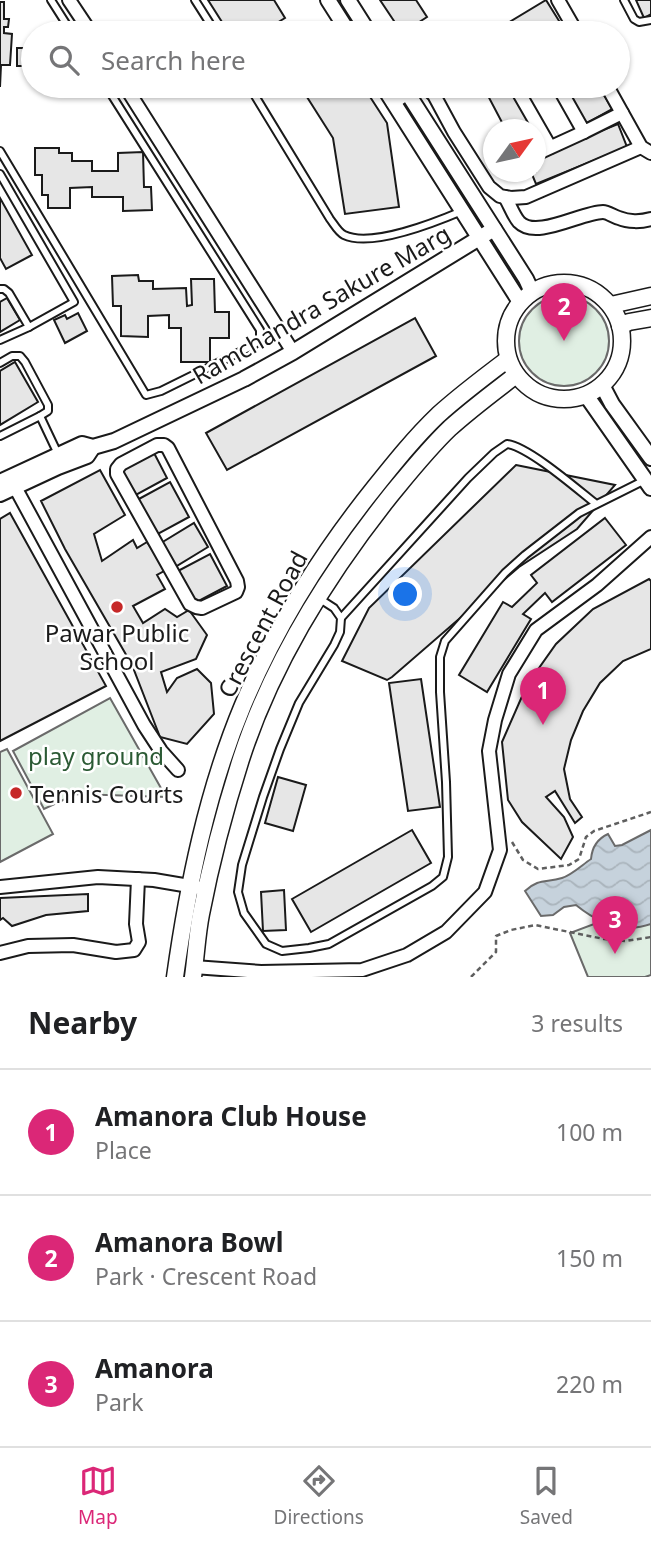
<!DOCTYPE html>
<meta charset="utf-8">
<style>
body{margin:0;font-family:"Noto Sans",sans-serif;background:#f2f2f2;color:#202124}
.compass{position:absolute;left:483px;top:119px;width:63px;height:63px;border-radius:50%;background:#fff;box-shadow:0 2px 5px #0004;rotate:57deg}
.you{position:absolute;left:406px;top:595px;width:24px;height:24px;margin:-18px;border:5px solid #fff;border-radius:50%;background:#1a73e8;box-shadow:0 0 0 10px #1a73e833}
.badge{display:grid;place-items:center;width:46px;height:46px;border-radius:50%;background:#db2777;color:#fff;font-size:23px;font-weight:700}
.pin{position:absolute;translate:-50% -58px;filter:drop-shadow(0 2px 4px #0008)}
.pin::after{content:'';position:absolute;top:37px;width:24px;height:21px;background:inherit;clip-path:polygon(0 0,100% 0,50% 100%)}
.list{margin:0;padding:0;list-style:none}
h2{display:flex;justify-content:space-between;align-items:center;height:91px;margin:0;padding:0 28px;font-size:30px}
h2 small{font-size:23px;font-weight:400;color:#757577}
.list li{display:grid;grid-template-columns:46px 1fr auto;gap:21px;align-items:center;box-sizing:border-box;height:126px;padding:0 28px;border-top:2px solid #e0e0e0}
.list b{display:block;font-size:26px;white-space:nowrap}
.list p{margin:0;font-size:23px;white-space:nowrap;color:#757577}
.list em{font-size:23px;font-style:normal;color:#757577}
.icon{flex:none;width:38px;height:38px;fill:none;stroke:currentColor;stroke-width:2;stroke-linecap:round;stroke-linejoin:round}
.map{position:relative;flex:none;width:651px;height:977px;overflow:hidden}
.search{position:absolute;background:#fff;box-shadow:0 2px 5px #0004;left:21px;right:21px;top:21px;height:77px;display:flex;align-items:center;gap:18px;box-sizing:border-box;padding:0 24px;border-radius:38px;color:#757577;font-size:26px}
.sheet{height:469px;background:#fff}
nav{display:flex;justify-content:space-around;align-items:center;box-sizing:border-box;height:98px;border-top:2px solid #e0e0e0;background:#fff;font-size:19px;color:#757577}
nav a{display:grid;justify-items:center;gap:4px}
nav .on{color:#db2777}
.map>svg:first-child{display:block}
.green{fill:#e0efe3;stroke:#6a6a6a;stroke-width:2}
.water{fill:url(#water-waves);stroke:#6a6a6a;stroke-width:2}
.building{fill:#e6e6e6;stroke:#1a1a1a;stroke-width:2}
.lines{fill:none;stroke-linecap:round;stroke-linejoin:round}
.service-casing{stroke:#1a1a1a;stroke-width:10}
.minor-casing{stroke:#1a1a1a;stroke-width:16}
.tertiary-casing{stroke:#1a1a1a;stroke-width:18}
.secondary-casing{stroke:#1a1a1a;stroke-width:19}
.path{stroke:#5f5f5f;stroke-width:2.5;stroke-dasharray:5 3.5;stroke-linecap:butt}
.service{stroke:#fff;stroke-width:6}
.minor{stroke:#fff;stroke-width:12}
.tertiary{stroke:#fff;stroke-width:14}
.secondary{stroke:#fff;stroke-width:16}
.poi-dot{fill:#c62828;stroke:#fff;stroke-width:2.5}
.labels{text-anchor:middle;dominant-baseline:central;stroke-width:5;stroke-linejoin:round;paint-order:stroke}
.street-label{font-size:24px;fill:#1a1a1a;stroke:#fff}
.poi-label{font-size:24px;fill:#1a1a1a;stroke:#fff}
.park-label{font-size:24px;fill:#2b5a34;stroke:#fff}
</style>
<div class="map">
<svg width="651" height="977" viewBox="0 0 651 977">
<defs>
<pattern id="water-waves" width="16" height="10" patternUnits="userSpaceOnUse" patternTransform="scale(1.75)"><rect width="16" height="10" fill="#c6d2dc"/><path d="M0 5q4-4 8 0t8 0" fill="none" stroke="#aab4bc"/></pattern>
</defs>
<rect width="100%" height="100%" fill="#fff"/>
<g class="green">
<circle cx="564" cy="341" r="45"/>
<polygon points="110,698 166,797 76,794 44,809 13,751"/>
<polygon points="7,749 53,834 0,862 0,752"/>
<polygon points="651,923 651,975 645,977 588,977 570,933 594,924 622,926"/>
</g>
<path class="water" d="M651,830v94c-28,10 -53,-1 -75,-19l-12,2 -11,8 -12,1 -16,-25c14,-13 21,-8 37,-13 10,-3 20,-13 29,-19 1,-12 6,-20 17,-25l7,12 7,-1z"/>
<g class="building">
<polygon points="208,0 274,0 285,18 260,33 229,33"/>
<polygon points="380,0 416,0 427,17 402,33"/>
<polygon points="546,0 561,24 544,33 491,33"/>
<polygon points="636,0 651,0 651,14 644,18"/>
<polygon points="0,2 4,2 4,19 9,19 8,27 4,27 4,33 12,34 10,65 1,65 0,87"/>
<rect x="17" y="48" width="16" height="18"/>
<polygon points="300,86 363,86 387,123 399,207 345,214 333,138"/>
<polygon points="497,86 511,86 535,130 506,130 486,92"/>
<polygon points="564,86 599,86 612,109 585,124"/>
<polygon points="618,124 627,147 536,184 531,172 536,172 536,157"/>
<polygon points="35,148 59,148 59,153 72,153 72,161 92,161 92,171 118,171 118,153 143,152 144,187 151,187 152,210 123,211 123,197 92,197 92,187 70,188 70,208 48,208 48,195 42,195 42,175 35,175"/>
<polygon points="0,198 32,255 6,269 0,258"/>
<polygon points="138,275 139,281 153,281 153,289 186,288 187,306 192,305 191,279 214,279 215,312 229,312 229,338 210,338 210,362 181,362 181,328 169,328 169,315 148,316 148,337 121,336 121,306 113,306 112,276"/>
<polygon points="7,298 20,320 0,332 0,302"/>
<polygon points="78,313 87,331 65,343 54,320 65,315 67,319"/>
<polygon points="415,318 436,356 227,470 206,433"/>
<polygon points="15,362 38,402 0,425 0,371"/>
<polygon points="153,451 167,478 134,496 119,469"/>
<polygon points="516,465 615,485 577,529 519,567 392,677 387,680 342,661 369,608"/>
<polygon points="100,470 125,515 94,534 102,561 133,540 137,548 147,542 166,570 157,575 165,589 133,606 143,623 165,609 177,617 189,610 207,635 196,659 161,672 167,692 177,678 197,669 211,683 214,714 187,744 160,737 132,665 65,549 41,501"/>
<polygon points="170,482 189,517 156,535 137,500"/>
<polygon points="10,513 106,686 0,741 0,519"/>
<polygon points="605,518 626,545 552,602 545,593 523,614 531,619 487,692 459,675 503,602 512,607 537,583 531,575"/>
<polygon points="194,523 208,547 175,567 161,543"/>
<polygon points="210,554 227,586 193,604 176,572"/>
<polygon points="649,579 651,581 651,649 623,661 600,683 583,711 571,740 564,769 570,799 582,817 575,823 555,791 546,797 564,817 573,837 561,859 522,822 508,800 502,742 527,685 556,644 593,609"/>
<polygon points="421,679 440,807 408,811 389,683"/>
<polygon points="278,777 306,785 293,831 265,823"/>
<polygon points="412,830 431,863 311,932 292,899"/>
<polygon points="284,890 286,930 263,931 261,892"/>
<polygon points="88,894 88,911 46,915 12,926 3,918 0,920 0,898"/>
</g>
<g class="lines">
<g class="service-casing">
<g id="service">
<polyline points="51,0 72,33"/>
<polyline points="195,0 216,33"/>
<polyline points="624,0 634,19 639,22 651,20"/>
<path d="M249,86l81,133c4,5 8,13 14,16 27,13 92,-13 118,-24"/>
<polyline points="0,151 146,395 161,391 254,345 260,339 260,330 106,86"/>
<polyline points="0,174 74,302 29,327"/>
<polyline points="0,289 4,289 9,293 29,327 0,340"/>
<polyline points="0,363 12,356 20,356 25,362 48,405 48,411 40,416"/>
<polyline points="0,436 40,416 58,454"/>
<polyline points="320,599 334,608 341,618 340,632 334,645 299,703 280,749 263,797 242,865 238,892 244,913 266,944 282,951 309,948 329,944 432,886 443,877 448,857 446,782 440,692 440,657 445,641 505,573 525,555 579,513 645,480"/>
<path d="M341,618l127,-140 26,-25 13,-9c22,3 70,45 89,60"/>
</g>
</g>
<g class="minor-casing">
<g id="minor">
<polyline points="69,0 91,33"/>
<polyline points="558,0 577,33"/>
<polyline points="125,86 293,352"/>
<polyline points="515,86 550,147"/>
<polyline points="558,86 584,132 622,113"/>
<polyline points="607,86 641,147 651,153"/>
<polyline points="393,103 414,89 428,89 434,95 454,132 489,187 500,196 511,198 526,197 641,147"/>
<polyline points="536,154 584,132"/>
<path d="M505,197c5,8 8,18 14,25 17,18 63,-10 84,-10 5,0 11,5 16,6 9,4 22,4 32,1"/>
<polygon points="157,445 164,445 168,448 237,581 238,587 236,592 202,608 196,607 190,604 117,474 117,469 121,464"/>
<polyline points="15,487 144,725 161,751 178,770"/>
<polyline points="0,887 98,877 154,880 207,889"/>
<polyline points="0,953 28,946 73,945 116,952 134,950 139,942 136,924 138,879"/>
<polyline points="194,967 261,972 362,970 407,955 446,932 485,892 500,850 489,751 495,720 509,674 536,630 597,585 651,537"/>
</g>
</g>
<g class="tertiary-casing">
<g id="tertiary">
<polyline points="328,0 349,33"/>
<polyline points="348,0 369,33"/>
<polyline points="383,86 520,302"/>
<polyline points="403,86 526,279 532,292"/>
<polyline points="602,385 612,404 651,458"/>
<polyline points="586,395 651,488"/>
<polyline points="0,482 82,444 93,447 114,441 244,379 293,352 494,229"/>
<polyline points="0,494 58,467 87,456 93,447"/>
</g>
</g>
<g class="secondary-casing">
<g id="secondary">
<circle cx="564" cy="341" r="58"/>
<polyline points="611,305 651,296"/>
<polyline points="620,326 629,322 651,318"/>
<path d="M175,977c13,-92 32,-186 68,-272 33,-79 79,-152 132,-218 20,-25 40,-50 63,-72 22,-20 46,-38 70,-56"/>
<path d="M193,977c3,-21 4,-43 8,-63 10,-52 24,-105 40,-155 31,-96 87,-185 149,-263 19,-23 38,-47 60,-68 21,-19 44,-36 66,-53"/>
</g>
</g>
<g class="path">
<polyline points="512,842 523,860 538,869 569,865 579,859 586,837 594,831 651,812"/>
<polyline points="471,977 496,952 496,936 511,930 535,925 604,939 626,941 651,937"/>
</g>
<use href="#service" class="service"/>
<use href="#minor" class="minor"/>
<use href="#tertiary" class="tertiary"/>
<use href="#secondary" class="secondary"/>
</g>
<g class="poi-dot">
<circle cx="117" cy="607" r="7"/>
<circle cx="16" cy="793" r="7"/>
</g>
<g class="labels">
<g class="street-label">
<text transform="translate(321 304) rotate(-30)">Ramchandra Sakure Marg</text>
<text transform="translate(262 624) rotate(-62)">Crescent Road</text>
</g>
<g class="poi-label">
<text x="117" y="632">Pawar Public<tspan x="117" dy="28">School</tspan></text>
<text x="30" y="793" text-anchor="start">Tennis Courts</text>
</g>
<g class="park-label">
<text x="96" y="755">play ground</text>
</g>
</g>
</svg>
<svg class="compass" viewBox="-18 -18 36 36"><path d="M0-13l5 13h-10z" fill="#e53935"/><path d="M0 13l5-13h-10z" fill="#757577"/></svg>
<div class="you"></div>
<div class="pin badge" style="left:543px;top:725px">1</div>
<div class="pin badge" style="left:564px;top:341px">2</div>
<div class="pin badge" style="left:615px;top:954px">3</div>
<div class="search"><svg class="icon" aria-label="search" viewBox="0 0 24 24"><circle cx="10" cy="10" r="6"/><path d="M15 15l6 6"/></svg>Search here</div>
</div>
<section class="sheet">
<h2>Nearby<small>3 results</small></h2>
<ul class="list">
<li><span class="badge">1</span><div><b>Amanora Club House</b><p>Place</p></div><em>100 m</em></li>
<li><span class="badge">2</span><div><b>Amanora Bowl</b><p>Park · Crescent Road</p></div><em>150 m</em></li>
<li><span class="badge">3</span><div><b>Amanora</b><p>Park</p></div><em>220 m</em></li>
</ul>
</section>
<nav>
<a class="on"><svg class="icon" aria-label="map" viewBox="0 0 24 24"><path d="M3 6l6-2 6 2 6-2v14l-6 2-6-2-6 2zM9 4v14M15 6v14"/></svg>Map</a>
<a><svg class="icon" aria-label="directions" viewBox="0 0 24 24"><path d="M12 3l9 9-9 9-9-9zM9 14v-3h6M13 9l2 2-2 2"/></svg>Directions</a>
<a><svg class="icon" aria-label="saved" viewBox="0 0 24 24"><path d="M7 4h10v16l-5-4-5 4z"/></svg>Saved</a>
</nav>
